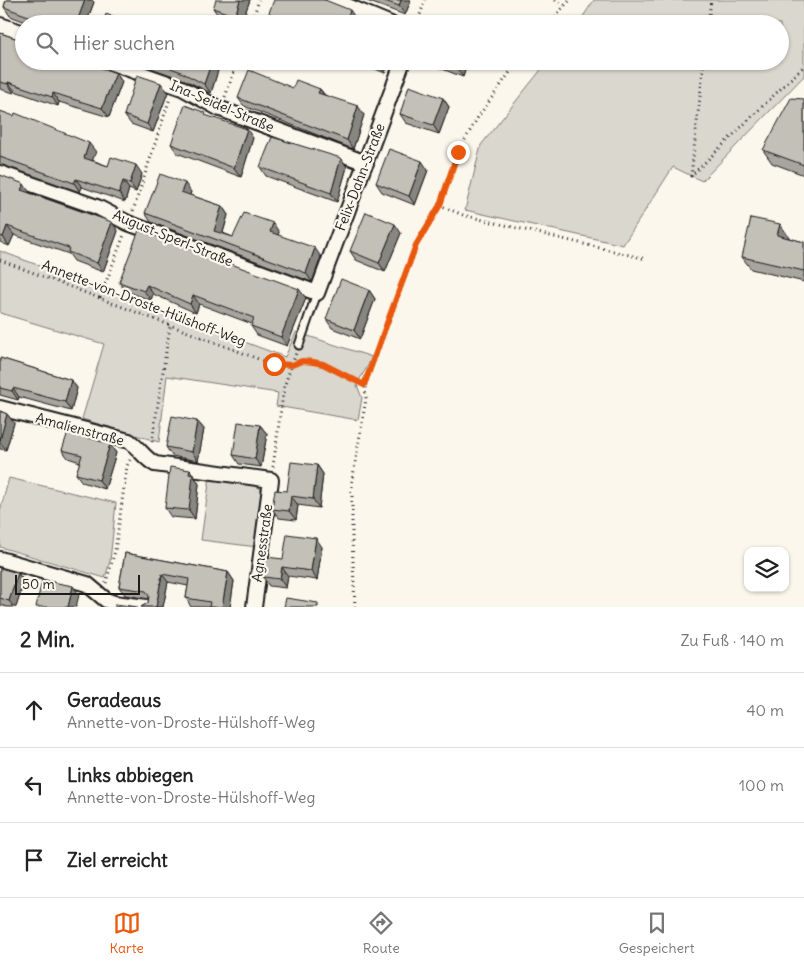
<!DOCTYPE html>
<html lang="de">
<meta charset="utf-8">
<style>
body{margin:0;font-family:Delius,sans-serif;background:#f2f2f2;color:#222}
.controls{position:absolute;right:15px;bottom:15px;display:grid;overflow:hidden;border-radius:10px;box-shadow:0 1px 4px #0004}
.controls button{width:45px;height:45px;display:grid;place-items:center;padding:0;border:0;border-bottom:1px solid #e0e0e0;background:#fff;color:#222;font:25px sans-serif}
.scale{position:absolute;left:15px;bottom:12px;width:125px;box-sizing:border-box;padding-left:5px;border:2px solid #1c1c1c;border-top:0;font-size:14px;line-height:18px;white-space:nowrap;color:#1c1c1c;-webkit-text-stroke:4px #fbf7ec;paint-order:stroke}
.stop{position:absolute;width:15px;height:15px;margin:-11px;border:4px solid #ea580c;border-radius:50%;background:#fff}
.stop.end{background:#ea580c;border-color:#fff;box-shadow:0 1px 5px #0008}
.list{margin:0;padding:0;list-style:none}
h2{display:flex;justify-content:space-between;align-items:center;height:65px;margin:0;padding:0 20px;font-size:21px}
h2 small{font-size:16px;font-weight:400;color:#767676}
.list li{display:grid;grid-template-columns:32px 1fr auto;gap:15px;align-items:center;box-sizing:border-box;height:75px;padding:0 20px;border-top:1px solid #e0e0e0}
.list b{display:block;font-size:19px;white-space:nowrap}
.list p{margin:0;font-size:16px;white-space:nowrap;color:#767676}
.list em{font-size:16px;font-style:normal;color:#767676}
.icon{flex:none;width:28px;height:28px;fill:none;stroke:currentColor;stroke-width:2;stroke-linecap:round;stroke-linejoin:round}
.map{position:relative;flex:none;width:804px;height:607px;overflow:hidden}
.search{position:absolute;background:#fff;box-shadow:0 1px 4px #0004;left:15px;right:15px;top:15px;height:55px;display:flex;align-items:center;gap:12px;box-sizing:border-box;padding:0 18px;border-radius:28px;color:#767676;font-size:19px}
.sheet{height:290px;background:#fff}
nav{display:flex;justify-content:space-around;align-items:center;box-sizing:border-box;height:70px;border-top:1px solid #e0e0e0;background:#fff;font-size:14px;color:#767676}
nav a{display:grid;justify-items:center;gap:2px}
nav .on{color:#ea580c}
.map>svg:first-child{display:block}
.green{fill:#dad7ce;stroke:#7b7a75}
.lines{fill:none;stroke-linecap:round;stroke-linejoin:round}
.lane-casing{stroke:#1c1c1c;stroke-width:11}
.street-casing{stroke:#1c1c1c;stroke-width:18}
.path{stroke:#1c1c1c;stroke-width:3;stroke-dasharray:1 4;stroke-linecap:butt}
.lane{stroke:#fbf7ec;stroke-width:7}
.street{stroke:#fbf7ec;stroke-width:14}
.wall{fill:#a8a59e;stroke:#1c1c1c}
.shaded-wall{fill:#888681;stroke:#1c1c1c}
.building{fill:#c3c0b8;stroke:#1c1c1c}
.route{stroke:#ea580c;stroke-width:6}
.labels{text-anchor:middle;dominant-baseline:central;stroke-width:4.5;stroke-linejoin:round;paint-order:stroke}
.street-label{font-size:14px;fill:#1c1c1c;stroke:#fbf7ec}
</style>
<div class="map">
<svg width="804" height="607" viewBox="0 0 804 607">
<rect width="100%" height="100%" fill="#fbf7ec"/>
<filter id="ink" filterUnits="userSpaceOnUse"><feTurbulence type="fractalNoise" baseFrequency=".02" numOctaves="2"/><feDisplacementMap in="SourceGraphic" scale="10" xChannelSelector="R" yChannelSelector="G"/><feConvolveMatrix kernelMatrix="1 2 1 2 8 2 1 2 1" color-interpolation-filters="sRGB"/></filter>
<g filter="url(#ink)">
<g class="green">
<polygon points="594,0 804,0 804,76 702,181 673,167 623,245 465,210 481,145 548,61 780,61 780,24 578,24"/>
<path d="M0,251l285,106 11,-25 76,25c-4,11 -11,18 -15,28l5,13 -4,22 -82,-14 2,-13 -111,-17 -8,66 -77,-23 22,-75 -104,-31z"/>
<polygon points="210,476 257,485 263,492 257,547 201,540"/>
<polygon points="9,478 116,503 110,561 105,578 0,547 0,511"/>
</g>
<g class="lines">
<g class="lane-casing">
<polyline id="lane" points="299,345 317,293"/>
</g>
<g class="street-casing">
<g id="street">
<polyline points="333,0 391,24"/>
<polyline points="0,25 24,33"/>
<polyline points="106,61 182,88 218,108 366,163"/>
<polyline points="0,173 97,207 128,223 317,293 403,61"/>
<path d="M0,408l129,33c10,7 15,17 26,23l116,16 -17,127"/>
<polyline points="0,559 87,584 106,600 114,603 147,607"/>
</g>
</g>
<g class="path">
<polyline points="555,0 564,5"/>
<polyline points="251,24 259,0"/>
<polyline points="417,24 425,0"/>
<polyline points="548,24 570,0"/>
<polyline points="708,24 711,0"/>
<polyline points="704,61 691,176 804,66"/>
<polyline points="225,97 238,61"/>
<polyline points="439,205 463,215 646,259"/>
<polyline points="133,211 170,98"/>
<polyline points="0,260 274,365 292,365 302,361 313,362 323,364 365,385"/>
<polyline points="100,298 124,235"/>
<polyline points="365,385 417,245 439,205 458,152 478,117 518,61"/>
<polyline points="152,442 170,326"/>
<polyline points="273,467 284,387 296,353"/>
<polyline points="106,583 115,551 127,466 130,460"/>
<polyline points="355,607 352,539 352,482 366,399 365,385"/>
</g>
<use href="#lane" class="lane"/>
<use href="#street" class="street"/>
</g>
<g class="wall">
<polygon points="6,0 92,0 94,2 86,24 31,24 10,16 4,7"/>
<polygon points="250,0 241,24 238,24 219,17 213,8"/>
<polygon points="364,0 411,0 405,15"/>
<polygon points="0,33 116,73 122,82 109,117 59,102 58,106 15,91 14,93 0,89"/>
<polygon points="141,61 221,61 211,93 185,80 145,66 143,62"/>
<polygon points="356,61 389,61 385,73"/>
<polygon points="429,61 468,61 463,77 432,65"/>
<polygon points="293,88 320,89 325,95 364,115 353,149 244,106 238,98"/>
<polygon points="168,92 153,132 131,124 124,115"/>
<polygon points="443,98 449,107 439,134 406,123 400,114"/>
<polygon points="804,99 804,175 772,163 763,150"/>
<polygon points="0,111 96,152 92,160 108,166 142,174 136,192 129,189 125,202 82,187 80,192 3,165 0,165"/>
<polygon points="209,117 253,138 241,177 177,153 171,144"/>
<polygon points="341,158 347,167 337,202 266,176 260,167"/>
<polygon points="428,170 415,205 382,192 376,183"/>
<polygon points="0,175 30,193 118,231 103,272 74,261 69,254 14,235 9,246 0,242"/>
<polygon points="191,192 190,195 222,206 228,215 223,233 233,237 279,232 278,235 321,257 312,282 151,222 145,213"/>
<polygon points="401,233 385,272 356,260 350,251"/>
<polygon points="789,237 789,238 804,242 804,282 751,269 742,257"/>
<polygon points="119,282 306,298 287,346 257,335 251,326 252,324 199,304 196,313 153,294 151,300 125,291"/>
<polygon points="369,290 375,299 360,339 332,328 326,319"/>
<polygon points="0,358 71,380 77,388 71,411 19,397 18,400 0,395"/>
<polygon points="0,411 7,414 14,423 6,450 0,449"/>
<polygon points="197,421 204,429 198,461 172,456 166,447"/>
<polygon points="260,425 267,434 261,467 239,464 233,455"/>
<polygon points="110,444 116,453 105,489 82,482 76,474 80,462 68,458 62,450"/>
<polygon points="317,465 323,474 319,508 298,505 296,520 279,518 272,509 287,491"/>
<polygon points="190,470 199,484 195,519 171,517 165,508"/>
<polygon points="322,547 317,580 288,576 286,588 269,586 263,577 283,559"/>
<polygon points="125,553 228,572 234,581 230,607 191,607 186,598 188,586 168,582 163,607 141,607 148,603 149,599 125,595 119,587"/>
<polygon points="0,568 18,573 24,582 16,607 7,607 0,605"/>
</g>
<g class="shaded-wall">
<polygon points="85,0 92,0 94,2 86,24 76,24"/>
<polygon points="240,0 250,0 241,24 240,24 235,16"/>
<polygon points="401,0 411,0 405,15 399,6"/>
<polygon points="350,10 356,19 348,16"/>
<polygon points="212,61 221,61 211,93 204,84"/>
<polygon points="380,61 389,61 385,73 379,64"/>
<polygon points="459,61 468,61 463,77 457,68"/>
<polygon points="116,73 122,82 109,117 102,108"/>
<polygon points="8,82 15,91 14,93 8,84"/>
<polygon points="161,83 168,92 153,132 147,124"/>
<polygon points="320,89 326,98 318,93"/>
<polygon points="53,93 59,102 58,106 52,97"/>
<polygon points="443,98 449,107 439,134 433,125"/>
<polygon points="358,106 364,115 353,149 347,140"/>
<polygon points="247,129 253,138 241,177 234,168"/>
<polygon points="89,143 96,152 90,166 84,158"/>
<polygon points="341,158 347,167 337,202 331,193"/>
<polygon points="422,161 428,170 415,205 409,196"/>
<polygon points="136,165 142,174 136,192 130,183"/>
<polygon points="76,179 82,187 80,192 74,183"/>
<polygon points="123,181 129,189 125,202 119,193"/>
<polygon points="185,183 191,192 188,201 181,192"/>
<polygon points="24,184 30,193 27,199 21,190"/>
<polygon points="222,206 228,215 221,239 214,231"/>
<polygon points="112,222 118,231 103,272 97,263"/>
<polygon points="273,223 279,232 276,241 270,232"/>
<polygon points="395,224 401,233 385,272 379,263"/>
<polygon points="780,224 789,237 786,248 777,235"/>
<polygon points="7,226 14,235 9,246 3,237"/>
<polygon points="315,248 321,257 312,282 306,273"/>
<polygon points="147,285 153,294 151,300 144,291"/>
<polygon points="299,289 306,298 287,346 281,337"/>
<polygon points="369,290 375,299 360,339 354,330"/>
<polygon points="193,295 199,304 196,313 190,304"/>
<polygon points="71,380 77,388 71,411 65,402"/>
<polygon points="13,388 19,397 18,400 12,391"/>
<polygon points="7,414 14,423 6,450 0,442 0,440"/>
<polygon points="197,421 204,429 198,461 192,452"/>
<polygon points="260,425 267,434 261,467 255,459"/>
<polygon points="110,444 116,453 105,489 99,480"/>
<polygon points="317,465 323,474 319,508 313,499"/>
<polygon points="190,470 199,484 195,519 189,510 189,474"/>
<polygon points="291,496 298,505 296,520 289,511"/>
<polygon points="316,538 322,547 317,580 311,571"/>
<polygon points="282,567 288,576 286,588 280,579"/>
<polygon points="228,572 234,581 230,607 222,607"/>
<polygon points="18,573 24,582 16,607 14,607 9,601"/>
<polygon points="162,574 168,582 163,607 156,607"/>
<polygon points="73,586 79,595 76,607 68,607"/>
</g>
<g class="building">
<polygon points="6,0 85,0 76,24 50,24 4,7"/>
<polygon points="216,0 240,0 235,16 213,8"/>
<polygon points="274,0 325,0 350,10 348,16 369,24 266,24 265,23"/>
<polygon points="382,0 401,0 399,6"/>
<polygon points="106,14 134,24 103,24"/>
<polygon points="439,19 453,24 437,24"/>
<polygon points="0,33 24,41 24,61 82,61 116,73 102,108 53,93 52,97 8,82 8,84 0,82"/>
<polygon points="152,61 212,61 204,84 179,71"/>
<polygon points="372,61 380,61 379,64"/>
<polygon points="439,61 459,61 457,68"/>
<polygon points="249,70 293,88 296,80 320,89 318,93 358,106 347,140 238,98"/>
<polygon points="137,75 161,83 147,124 124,115"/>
<polygon points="409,86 443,98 433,125 400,114"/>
<polygon points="791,98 804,99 804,165 763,150"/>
<polygon points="185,105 206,113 205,115 247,129 234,168 171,144"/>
<polygon points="0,111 14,116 15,113 89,143 84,158 108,166 111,157 136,165 130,183 123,181 119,193 76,179 74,183 0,157"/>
<polygon points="272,137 341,158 331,193 260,167"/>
<polygon points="389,149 422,161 409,196 376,183"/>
<polygon points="160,174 185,183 181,192 222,206 214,231 233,237 244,213 273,223 270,232 315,248 306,273 145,213"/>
<polygon points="0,175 24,184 21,190 112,222 97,263 68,252 69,248 7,226 3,237 0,236"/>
<polygon points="366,212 395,224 379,263 350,251"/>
<polygon points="751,218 780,224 777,235 804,242 804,271 742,257"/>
<polygon points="139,230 299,289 281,337 251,326 254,318 193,295 190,304 147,285 144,291 119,282"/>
<polygon points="341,279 369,290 354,330 326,319"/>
<polygon points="0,358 71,380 65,402 13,388 12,391 0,388"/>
<polygon points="0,411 7,414 0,440"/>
<polygon points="172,416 197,421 192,452 166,447"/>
<polygon points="238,422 260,425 255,459 233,455"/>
<polygon points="68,432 110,444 99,480 76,474 82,455 62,450"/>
<polygon points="291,462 317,465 313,499 291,496 289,511 272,509 275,490 287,491"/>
<polygon points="170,467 190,470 189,474 193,475 189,510 165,508"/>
<polygon points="287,534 316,538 311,571 282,567 280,579 263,577 266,557 283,559"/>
<polygon points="125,553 228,572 222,607 209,607 210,602 186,598 189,579 162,574 156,607 141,607 148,603 149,596 146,591 119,587"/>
<polygon points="0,568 18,573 9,601 0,598"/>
<polygon points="42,580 73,586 68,607 36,607"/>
<polygon points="286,598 318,603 318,607 284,607"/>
<polygon points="115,604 138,607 115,607"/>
</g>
</g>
<g class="lines" filter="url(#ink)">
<polyline class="route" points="274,364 292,365 302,361 313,362 323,364 364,385 416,245 440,205 458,152"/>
</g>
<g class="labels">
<g class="street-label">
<text transform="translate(222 106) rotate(23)">Ina-Seidel-Straße</text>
<text transform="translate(360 177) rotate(-69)">Felix-Dahn-Straße</text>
<text transform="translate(173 238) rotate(22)">August-Sperl-Straße</text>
<text transform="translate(144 303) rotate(21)">Annette-von-Droste-Hülshoff-Weg</text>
<text transform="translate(80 429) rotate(15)">Amalienstraße</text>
<text transform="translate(262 543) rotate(-82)">Agnesstraße</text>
</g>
</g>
</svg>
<div class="controls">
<button><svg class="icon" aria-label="layers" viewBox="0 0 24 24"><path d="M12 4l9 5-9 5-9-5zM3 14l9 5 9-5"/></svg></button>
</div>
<div class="scale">50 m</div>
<div class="stop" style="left:274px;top:364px"></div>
<div class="stop end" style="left:458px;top:152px"></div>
<div class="search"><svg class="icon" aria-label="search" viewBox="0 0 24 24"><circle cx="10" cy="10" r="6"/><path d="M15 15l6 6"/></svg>Hier suchen</div>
</div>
<section class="sheet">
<h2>2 Min.<small>Zu Fuß · 140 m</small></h2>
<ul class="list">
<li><svg class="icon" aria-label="ahead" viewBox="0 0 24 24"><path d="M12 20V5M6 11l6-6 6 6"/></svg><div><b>Geradeaus</b><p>Annette-von-Droste-Hülshoff-Weg</p></div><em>40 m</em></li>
<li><svg class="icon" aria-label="left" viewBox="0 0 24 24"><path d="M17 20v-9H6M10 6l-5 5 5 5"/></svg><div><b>Links abbiegen</b><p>Annette-von-Droste-Hülshoff-Weg</p></div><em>100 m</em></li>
<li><svg class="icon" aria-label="arrive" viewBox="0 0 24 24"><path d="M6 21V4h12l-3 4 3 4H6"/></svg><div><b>Ziel erreicht</b></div></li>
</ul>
</section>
<nav>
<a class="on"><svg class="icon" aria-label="map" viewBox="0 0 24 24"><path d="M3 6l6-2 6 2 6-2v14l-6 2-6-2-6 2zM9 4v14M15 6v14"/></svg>Karte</a>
<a><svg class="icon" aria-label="directions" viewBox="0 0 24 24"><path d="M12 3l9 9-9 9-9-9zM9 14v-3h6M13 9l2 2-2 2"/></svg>Route</a>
<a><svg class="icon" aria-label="saved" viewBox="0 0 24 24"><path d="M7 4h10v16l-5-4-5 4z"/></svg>Gespeichert</a>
</nav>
